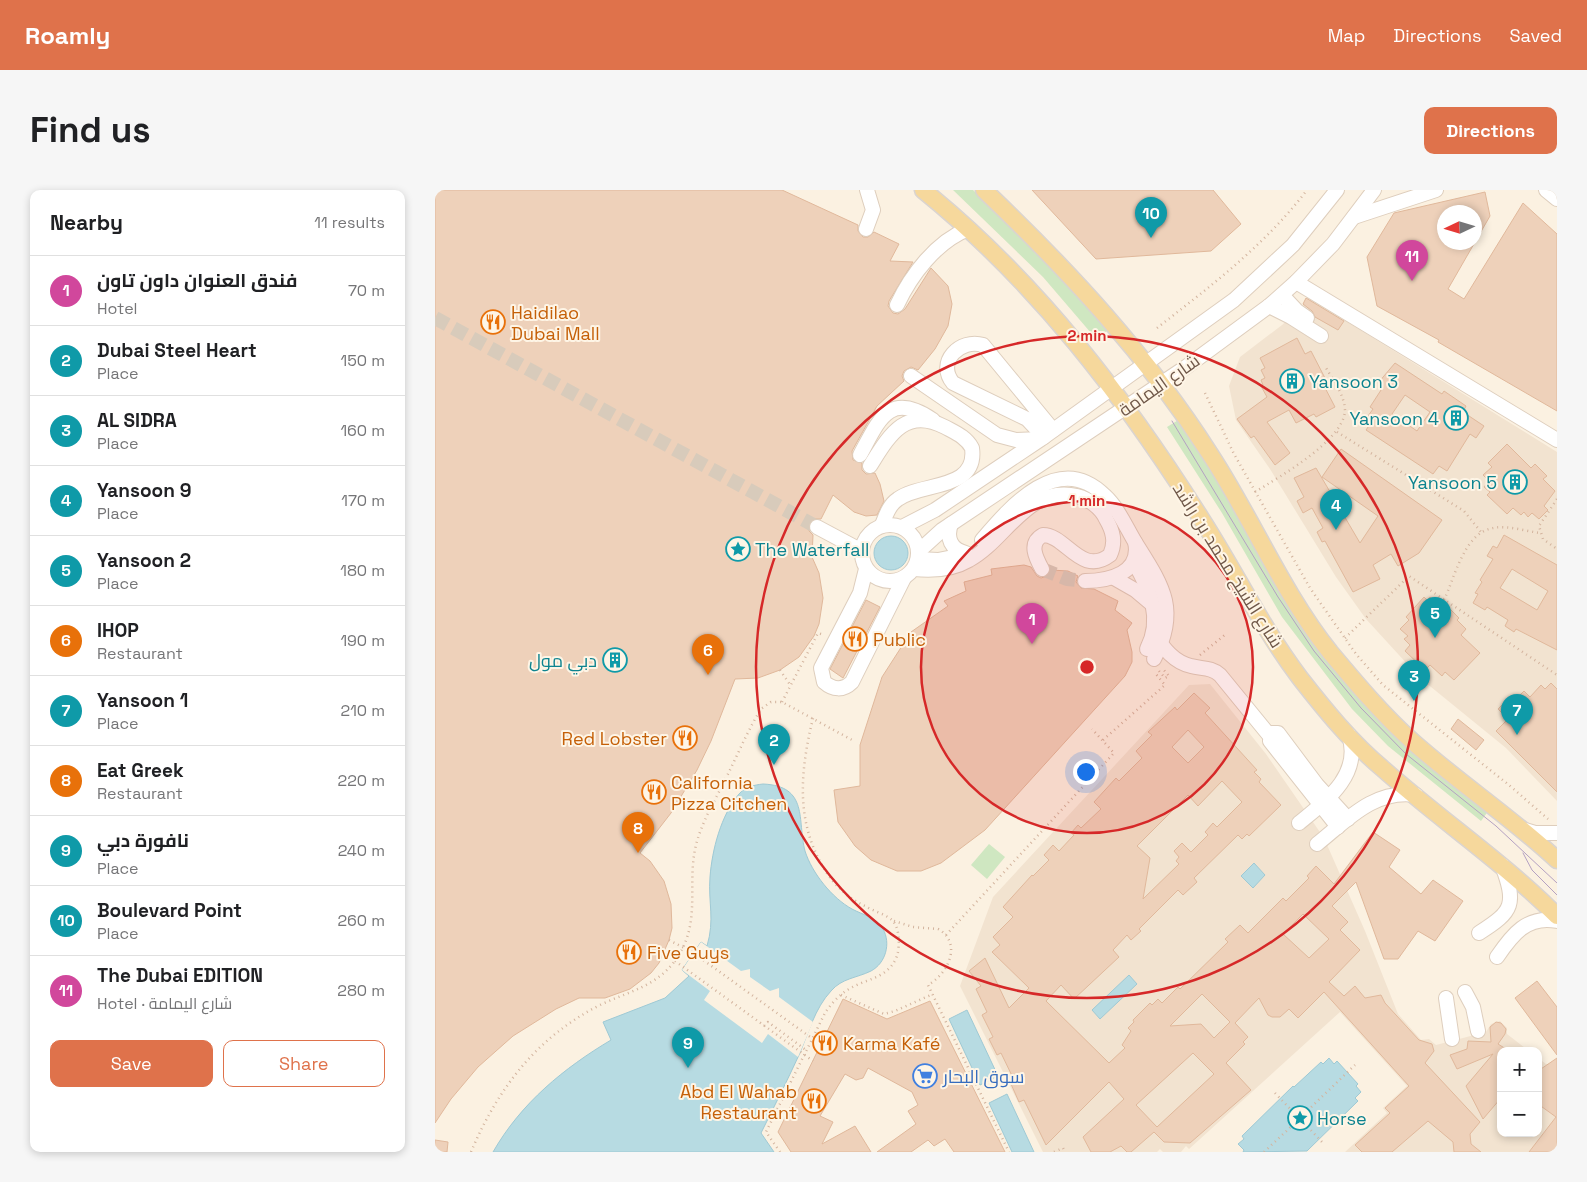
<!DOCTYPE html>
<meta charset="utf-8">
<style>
body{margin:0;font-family:"Space Grotesk",Cairo,sans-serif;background:#f6f6f6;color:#202124}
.controls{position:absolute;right:15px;bottom:15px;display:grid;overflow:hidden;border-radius:10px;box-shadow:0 2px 8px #0003}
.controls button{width:45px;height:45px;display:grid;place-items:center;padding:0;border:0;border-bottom:1px solid #e0e0e0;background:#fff;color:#202124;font:25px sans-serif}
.compass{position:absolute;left:1002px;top:15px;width:45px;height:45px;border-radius:50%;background:#fff;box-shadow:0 2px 8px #0003;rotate:266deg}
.you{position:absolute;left:650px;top:581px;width:18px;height:18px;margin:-12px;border:4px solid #fff;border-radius:50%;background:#1a73e8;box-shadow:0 0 0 8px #1a73e833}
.badge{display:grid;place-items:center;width:32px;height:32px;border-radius:50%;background:#df724b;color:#fff;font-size:16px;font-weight:700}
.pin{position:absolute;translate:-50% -41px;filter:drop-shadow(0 1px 2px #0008)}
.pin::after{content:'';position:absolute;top:26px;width:18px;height:15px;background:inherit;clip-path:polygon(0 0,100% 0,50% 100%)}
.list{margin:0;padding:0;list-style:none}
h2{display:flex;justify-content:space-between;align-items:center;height:65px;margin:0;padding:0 20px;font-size:21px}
h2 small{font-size:16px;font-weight:400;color:#757577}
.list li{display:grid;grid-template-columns:32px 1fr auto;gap:15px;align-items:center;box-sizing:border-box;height:70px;padding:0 20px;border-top:1px solid #e0e0e0}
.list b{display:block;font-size:19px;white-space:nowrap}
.list p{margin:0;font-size:16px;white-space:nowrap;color:#757577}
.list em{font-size:16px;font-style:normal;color:#757577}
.actions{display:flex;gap:10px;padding:15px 20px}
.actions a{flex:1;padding:11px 0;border:1px solid #df724b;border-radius:10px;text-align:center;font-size:18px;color:#df724b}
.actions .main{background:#df724b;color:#fff}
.map{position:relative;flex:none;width:1122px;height:962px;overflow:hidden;border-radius:10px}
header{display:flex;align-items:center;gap:30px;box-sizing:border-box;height:70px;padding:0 25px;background:#df724b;color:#fff}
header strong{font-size:24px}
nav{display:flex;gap:28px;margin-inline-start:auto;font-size:18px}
.intro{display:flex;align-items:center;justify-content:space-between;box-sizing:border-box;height:120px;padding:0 30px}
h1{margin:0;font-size:35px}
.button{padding:12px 22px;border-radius:10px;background:#df724b;color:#fff;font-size:18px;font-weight:700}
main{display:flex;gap:30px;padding:0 30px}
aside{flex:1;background:#fff;border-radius:10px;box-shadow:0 2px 8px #0003}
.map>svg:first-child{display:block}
.residential{fill:#f2e3d0}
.green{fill:#cfe7c1}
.water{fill:#b7dbe2;stroke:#9ec9d4;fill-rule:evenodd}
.pier{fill:#fbf1e1}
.building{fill:#eed1ba;stroke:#e0b89b;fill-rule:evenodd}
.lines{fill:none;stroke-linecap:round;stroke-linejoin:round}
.minor-tunnel{stroke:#d8cbbb;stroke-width:14;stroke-dasharray:14 7;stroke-linecap:butt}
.minor-casing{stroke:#decebd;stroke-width:16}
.major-casing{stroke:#dad4d0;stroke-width:19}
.path{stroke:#d3b49e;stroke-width:2.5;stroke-dasharray:1 4;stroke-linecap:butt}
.minor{stroke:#fff;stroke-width:14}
.major{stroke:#f6d89c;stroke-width:16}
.tram{stroke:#b4a1c2;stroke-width:1}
.ring{fill:none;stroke:#d62828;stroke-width:2.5}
.labels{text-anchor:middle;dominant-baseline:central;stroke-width:4;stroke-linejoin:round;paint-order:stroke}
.food-label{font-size:18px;fill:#c56008;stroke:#fef5e6;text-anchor:start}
.culture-label{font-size:18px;fill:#0d838f;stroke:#fef5e6;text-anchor:start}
.street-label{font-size:18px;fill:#705849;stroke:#fef5e6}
.shop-label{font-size:18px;fill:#366cbe;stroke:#fef5e6;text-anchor:start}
.centre{fill:#d62828;stroke:#fef5e6;stroke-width:2.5}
.ring-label{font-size:15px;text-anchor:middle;font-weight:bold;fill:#d62828;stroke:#fef5e6;stroke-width:4;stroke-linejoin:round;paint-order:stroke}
</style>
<header>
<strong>Roamly</strong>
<nav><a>Map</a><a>Directions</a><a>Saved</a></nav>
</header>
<div class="intro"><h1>Find us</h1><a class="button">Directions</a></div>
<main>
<aside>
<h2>Nearby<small>11 results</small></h2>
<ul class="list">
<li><span class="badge" style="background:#d1479c">1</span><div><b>فندق العنوان داون تاون</b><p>Hotel</p></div><em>70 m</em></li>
<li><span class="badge" style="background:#0f9aa8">2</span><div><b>Dubai Steel Heart</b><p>Place</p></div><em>150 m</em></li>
<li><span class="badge" style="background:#0f9aa8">3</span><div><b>AL SIDRA</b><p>Place</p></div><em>160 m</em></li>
<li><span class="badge" style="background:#0f9aa8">4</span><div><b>Yansoon 9</b><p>Place</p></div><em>170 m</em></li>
<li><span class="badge" style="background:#0f9aa8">5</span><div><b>Yansoon 2</b><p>Place</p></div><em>180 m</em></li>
<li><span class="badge" style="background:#e8710a">6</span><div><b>IHOP</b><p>Restaurant</p></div><em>190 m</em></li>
<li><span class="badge" style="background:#0f9aa8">7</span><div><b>Yansoon 1</b><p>Place</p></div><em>210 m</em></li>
<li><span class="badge" style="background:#e8710a">8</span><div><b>Eat Greek</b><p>Restaurant</p></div><em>220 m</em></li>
<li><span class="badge" style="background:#0f9aa8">9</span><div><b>نافورة دبي</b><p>Place</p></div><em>240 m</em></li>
<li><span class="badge" style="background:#0f9aa8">10</span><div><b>Boulevard Point</b><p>Place</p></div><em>260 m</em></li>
<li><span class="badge" style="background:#d1479c">11</span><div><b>The Dubai EDITION</b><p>Hotel · شارع اليمامة</p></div><em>280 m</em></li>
</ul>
<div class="actions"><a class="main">Save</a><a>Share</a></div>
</aside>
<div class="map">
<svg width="1122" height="962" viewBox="0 0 1122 962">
<rect width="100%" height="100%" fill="#fbf1e1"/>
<g class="residential">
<polygon points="872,107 1122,262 1122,611 1071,558 985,488 931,429 901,387 835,279 801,230 794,196 805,167 847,135 866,118"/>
<polygon points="775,494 831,564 889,648 930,741 963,824 986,850 994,849 1001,855 1051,842 1056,834 1065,831 1072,838 1072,844 1094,861 1066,861 1066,943 1103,943 1103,868 1111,874 1120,873 1122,962 910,962 952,923 948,918 972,896 905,822 754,959 751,956 746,962 728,962 725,959 722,962 608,962 525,796 558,707 754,495"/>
</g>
<g class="green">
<polygon points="518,0 538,0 636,97 672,141 662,150 608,87"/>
<polygon points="745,229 891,467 1054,620 1046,631 953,556 917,519 847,427 787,323 732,237"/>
<polygon points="554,654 570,667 552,689 536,675"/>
</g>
<g class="water">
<circle cx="456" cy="363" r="17"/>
<path d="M328,594c46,2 34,36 42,67 7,22 27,47 47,58 11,6 24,8 31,20 8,14 3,34 -12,42 -14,7 -29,7 -40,20 -16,17 -23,43 -32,64 -12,26 -25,52 -38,78l13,19h-281c28,-49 71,-84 118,-112l-8,-18 62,-24 24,-22 -7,-6 19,-28 6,4c8,-27 1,-43 3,-69 2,-27 11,-62 29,-83 6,-7 15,-9 24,-10z"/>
<polygon points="819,673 830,685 818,698 806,686"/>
<polygon points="694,785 702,794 665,829 657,820"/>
<polygon points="532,820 563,886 545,895 514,829"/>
<path d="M894,868l5,6 3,-3 21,23 -2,2 5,6 -6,6 3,3 -51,50 -64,1 1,-2 -6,-6 6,-5 -2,-3 51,-50 1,1 27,-25 2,2zM864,916l12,12 -12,12 -12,-12z"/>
<polygon points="572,904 599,962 577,962 554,913"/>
</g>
<polygon class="pier" points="266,752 306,781 315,779 315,787 335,801 344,798 344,807 378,832 363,867 333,844 327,853 269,810 275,801 247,780"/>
<g class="building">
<polygon points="0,0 347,0 423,35 423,41 428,47 433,47 439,42 464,54 455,71 478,72 454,111 453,116 458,123 463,124 470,119 496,78 513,96 517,114 513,136 500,159 483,180 476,177 469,181 467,186 469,191 442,216 417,261 418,270 427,273 427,280 431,284 440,283 445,294 449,311 442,325 431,326 419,322 398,305 386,329 378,329 374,333 374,341 378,345 377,367 384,383 388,408 384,434 379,446 364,467 345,480 323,488 300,489 276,551 262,580 236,623 205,663 215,671 229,691 236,714 237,738 234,750 224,773 216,783 195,799 170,808 144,808 121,819 78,846 43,877 16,909 0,933"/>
<polygon points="597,0 778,0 806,34 776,61 661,69"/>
<path d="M1050,2l5,24 -42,73 16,10 59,-96 34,31v177l-119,-69 1,-2 -62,-34 -10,-49 27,-44zM1010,22h30v30h-30z"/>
<polygon points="871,108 909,131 903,140 880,127 877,121 868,114"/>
<polygon points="862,148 870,164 876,161 891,190 887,192 900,217 881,227 879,224 861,233 854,220 832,232 855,263 840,275 819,246 816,248 802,229 832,207 826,196 828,195 826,190 830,188 826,180 830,178 825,168"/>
<path d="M960,173l47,31 2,-3 22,15 -3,6 21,14 -8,12 -6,-4 -23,37 -8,-5 -6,8 -67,-44 7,-10 -5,-4 5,-7 -3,-2 13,-20 -5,-4zM970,205l25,17 -13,19 -25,-17z"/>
<polygon points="1072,254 1096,278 1100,274 1112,286 1108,289 1120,301 1109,316 1113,320 1104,329 1097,323 1093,327 1089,322 1086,325 1078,318 1072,324 1052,305 1055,302 1049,297 1054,291 1048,285 1057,277 1053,273"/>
<polygon points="906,259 1007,330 984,363 963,376 956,364 938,375 945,389 918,402 890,351 887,352 882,342 888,338 877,318 868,323 862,311 869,307 859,288 881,278 925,353 943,326 887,287"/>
<path d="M1069,345l53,30v85l-41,-21 -2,3 -9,-6 3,-6 -21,-13 -2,3 -12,-7 5,-9 -3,-1 7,-11 -2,-2 13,-21 -6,-3 6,-10 4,2zM1077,379l36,22 -11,19 -37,-22z"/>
<polygon points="589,375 596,377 602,386 606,388 612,386 616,380 633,381 643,386 641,392 646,398 659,399 683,411 680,420 697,433 692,440 697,462 697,472 690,486 550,640 506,673 486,681 462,681 436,670 420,656 403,632 399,600 425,596 425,555 447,487 476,442 513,416 509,411 531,401 529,392 557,385 556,379"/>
<polygon points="989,407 992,410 995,407 1010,421 1013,417 1024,428 1022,430 1031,439 1026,445 1045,463 1019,490 1010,482 1007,486 995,475 990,480 970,461 975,455 969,449 973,446 965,439 974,430 971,427"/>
<polygon points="431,410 445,417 408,488 395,479"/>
<polygon points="1116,493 1122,499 1122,602 1061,541 1073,529 1063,519 1074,508 1078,512 1089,501 1095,507 1106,495 1110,499"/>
<path d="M759,503l16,15 -5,5 52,57 -3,2 7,7 -2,3 22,23 -32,31 -2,-2 -5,5 -4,-4 -44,43 3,4 -14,13 -5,-5 -39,39 2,2 -10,9 -4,-5 -14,15 6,7 -45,42 -13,-14 -15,16 63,62 16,-15 -3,-3 9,-14 -3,-3 6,-6 -1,-2 17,-17 2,2 6,-6 4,4 16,-16 2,2 48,-47 -3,-3 15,-14 8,8 35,-35 3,3 23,-23 -2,-2 9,-10 18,18 39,-52 27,18 -11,17 32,27 12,-14 30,21 -28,40 -17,-10 -20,28h-14l-28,-77 -24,24 16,16 -8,8 20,20 -31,32 15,14 11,-10 10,12 16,-3 4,8 34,37 13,4 2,7 -9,12 55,59 -10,12 1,10 10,8h-27l-1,-10 -25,-21 -36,31h-30l-7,-7 35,-32 -5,-5 24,-22 -85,-94 -26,26 -9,-9 -9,8h-8l-4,-2 -9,-17 -24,25 13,14 -5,5 2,2 -19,19 25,27 -61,53 -26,-1 -10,-10 -23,20h-4l-6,-6 -11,6h-19l-8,-15 41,-38 -15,-17 -63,63 -22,-45 -5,2 -8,-18 4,-2 -14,-29 -4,2 -8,-16 4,-2 -11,-22 5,-3 -11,-23 5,-3 -12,-15 16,-13 24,50 20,-20 -37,-36 8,-7 -7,-8 20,-20 -10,-10 29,-32 1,1 16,-16 -5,-5 9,-10 6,6 15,-16 -3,-2 7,-8 3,3 20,-19 -7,-7 22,-24 3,3 23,-23 -6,-7 16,-16 -4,-3 27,-25 2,3zM753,540l16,17 -16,16 -16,-16zM787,591l20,21 -25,25 -4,-4 -8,9 3,3 -17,17 -9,-9 -8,8 5,6 -3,4 3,3 -36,35 7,-41 -13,-12 51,-51 10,11zM868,724l26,25 -20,19 -26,-24zM767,804l28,28 -16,16 -13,-14 -31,2zM758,863l21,21 -57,53 -21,-22z"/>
<polygon points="1023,529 1049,550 1041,560 1016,539"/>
<polygon points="1102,791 1122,817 1122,865 1080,808"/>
<polygon points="408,809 452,829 495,811 570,962 519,962 510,949 499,956 493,950 476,962 442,962 481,934 473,921 483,915 477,902 433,878 428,888 421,890 410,884 385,926 398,932 387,954 420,936 436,962 356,962 343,942"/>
<polygon points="1061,832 1066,833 1071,839 1070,844 1063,854 1071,859 1066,861 1066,908 1048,929 1031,896 1058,864 1022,879 1015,865 1032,859 1033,851 1056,852 1055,837"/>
<polygon points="1122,868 1122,962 1094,962 1121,927 1103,914 1103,881"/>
<polygon points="0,950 13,952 12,962 0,962"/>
</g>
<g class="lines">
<g class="minor-tunnel">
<polyline points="0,128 382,337"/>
<polyline points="607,379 632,389 650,391"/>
</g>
<g class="minor-casing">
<g id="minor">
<polyline points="1111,0 1122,9"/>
<polyline points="919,27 1001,0"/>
<polyline points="431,39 438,20 432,0"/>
<polyline points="861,92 1122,250"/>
<polyline points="847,105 862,121 872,128"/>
<path d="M462,115c14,-30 39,-63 71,-76"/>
<polyline points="834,116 856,127 886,146"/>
<polyline points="476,186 562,245 581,250 605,249"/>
<path d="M609,247l-17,-18 -74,-36c-17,-21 7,-45 30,-38l70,85"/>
<path d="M425,265c19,-35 29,-65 73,-35"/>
<path d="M435,276c19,-30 35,-60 75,-39 11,6 21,10 27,21 6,43 -51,34 -74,51 -9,6 -12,16 -16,26"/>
<path d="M516,334c-5,14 0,26 15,29"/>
<circle cx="455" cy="363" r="28"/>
<polyline points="382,337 427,361"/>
<polyline points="467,337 500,320 606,249 799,110 858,55 902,0"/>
<path d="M547,350c29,-34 77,-90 123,-44 13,12 21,31 30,46 7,31 -26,39 -50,39"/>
<path d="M700,352c27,43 45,67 19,117"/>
<polyline points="484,361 507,340 751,177 834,116 861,92 898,54 939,0"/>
<polyline points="483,369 503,370 523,366"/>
<path d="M699,372c16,28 29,56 13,87"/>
<path d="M431,379l-6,24 -39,75 3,14c9,8 19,9 28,0l52,-104"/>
<path d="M479,379c19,2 38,1 55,-9 36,-19 59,-76 108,-64 12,3 24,12 29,23 7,12 10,23 4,36 -29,22 -44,-20 -67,-20 -15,8 -7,23 -1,34"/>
<polyline points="679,388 700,400 719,416"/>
<path d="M718,443c10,14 20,29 38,33 11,3 20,1 29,9l49,60"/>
<path d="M864,633c27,-22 63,-48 50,-88"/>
<polyline points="903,637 835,551 837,543 843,543 882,595 913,629"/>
<polyline points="1090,640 1100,643 1122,643"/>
<path d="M882,654c30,-24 57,-55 99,-49"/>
<path d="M1044,743c35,-22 37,-29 23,-68"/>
<path d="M1062,767c15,-22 30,-42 60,-36"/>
<polyline points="1030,802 1038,817 1043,841"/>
<polyline points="1011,808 1017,849"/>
</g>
</g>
<g class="major-casing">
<g id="major">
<path d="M488,0c114,92 202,208 279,330 34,53 60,108 98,158 25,32 51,64 82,90 57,51 121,94 175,148"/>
<path d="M549,0c86,82 162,164 226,264 42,64 72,138 120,198 26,31 52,62 82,89 47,42 99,76 145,119"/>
</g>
</g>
<g class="path">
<path d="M722,138c54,-42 108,-83 150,-138"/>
<polyline points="770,203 799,264 875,398 921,464 948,495 1074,595 1113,629"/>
<polyline points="902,242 1029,321 1046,342"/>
<path d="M820,302c24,-15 88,-51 90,-81 0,-16 -13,-32 -20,-45"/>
<polyline points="1122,309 1104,336 1108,349 1122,359"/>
<path d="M1009,410c11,-23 20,-67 49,-72 14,-3 32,3 47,5"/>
<polyline points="910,448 974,386 1122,485"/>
<polyline points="765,465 791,444"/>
<polyline points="345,480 356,496"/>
<polyline points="724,481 730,488 734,486 728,479"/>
<polyline points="347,512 383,443 389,445"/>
<polyline points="668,550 730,495 720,483"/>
<path d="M459,731l19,6 25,2c25,14 10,45 -10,56l81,167"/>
<polyline points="511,745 679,563 657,539"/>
<polyline points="234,750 257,762 378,849"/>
<polyline points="240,771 378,871"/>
<polyline points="406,805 449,824 460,821 498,804"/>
<polyline points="329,836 333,832 371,860"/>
<polyline points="840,903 860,924"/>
<polygon points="865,920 873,928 864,937 856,928"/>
<polyline points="869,924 920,875"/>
<polyline points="869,933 888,953"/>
<path d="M36,962c27,-64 66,-115 129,-147 27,-13 55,-18 74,-43 29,-38 12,-76 22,-117 6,-24 20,-46 31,-69 11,-22 21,-46 34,-67l10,-7h11l72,39"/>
<path d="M345,962l-14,-20 59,-119c6,-9 14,-18 24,-24 18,-11 39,-10 48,-33 3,-10 3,-28 -5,-36 -7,-6 -19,-9 -27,-14 -18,-8 -34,-24 -43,-41 -27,-47 -21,-97 -9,-147"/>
<polyline points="619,962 628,958 630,962"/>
<polyline points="829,962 860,933"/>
</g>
<use href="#minor" class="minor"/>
<use href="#major" class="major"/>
<g class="tram">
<polyline points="737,231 843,407 879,461 926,518 971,564 1061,636 1122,693"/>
<polyline points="1088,663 1097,680 1122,705"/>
</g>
</g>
<circle cx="652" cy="477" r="166" fill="#d62828" fill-opacity=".12"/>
<g class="ring">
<circle cx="652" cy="477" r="166"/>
<circle cx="652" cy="477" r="331"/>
</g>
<defs>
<g id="restaurant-ring" transform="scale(1.25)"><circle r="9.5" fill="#fef5e6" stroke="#e8710a" stroke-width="1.5"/><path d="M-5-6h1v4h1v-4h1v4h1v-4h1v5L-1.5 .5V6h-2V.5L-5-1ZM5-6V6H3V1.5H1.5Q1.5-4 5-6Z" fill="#e8710a"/></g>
<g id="building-ring" transform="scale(1.25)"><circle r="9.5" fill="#fef5e6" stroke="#0f9aa8" stroke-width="1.5"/><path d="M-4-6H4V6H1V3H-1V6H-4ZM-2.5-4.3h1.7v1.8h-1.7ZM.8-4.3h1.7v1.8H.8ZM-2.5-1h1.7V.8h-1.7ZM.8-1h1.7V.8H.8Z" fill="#0f9aa8"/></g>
<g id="sight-ring" transform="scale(1.25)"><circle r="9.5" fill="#fef5e6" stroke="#0f9aa8" stroke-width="1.5"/><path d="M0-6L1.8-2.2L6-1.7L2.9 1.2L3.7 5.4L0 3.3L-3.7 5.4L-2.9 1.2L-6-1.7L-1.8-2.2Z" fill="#0f9aa8"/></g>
<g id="supermarket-ring" transform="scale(1.25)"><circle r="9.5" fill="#fef5e6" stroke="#3f7fe0" stroke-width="1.5"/><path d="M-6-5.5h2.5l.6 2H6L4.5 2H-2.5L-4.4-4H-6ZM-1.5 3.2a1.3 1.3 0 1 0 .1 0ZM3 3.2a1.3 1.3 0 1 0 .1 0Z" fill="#3f7fe0"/></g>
</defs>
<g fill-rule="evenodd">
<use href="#restaurant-ring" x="58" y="132"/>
<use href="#building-ring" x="857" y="191"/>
<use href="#building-ring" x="1021" y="228"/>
<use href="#building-ring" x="1080" y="292"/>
<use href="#sight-ring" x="303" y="359"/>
<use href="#restaurant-ring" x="420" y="449"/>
<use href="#building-ring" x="180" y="470"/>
<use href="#restaurant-ring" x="250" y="548"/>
<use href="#restaurant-ring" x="219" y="602"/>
<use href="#restaurant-ring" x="194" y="762"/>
<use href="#restaurant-ring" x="390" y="853"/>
<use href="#supermarket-ring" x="490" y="886"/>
<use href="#restaurant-ring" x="379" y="911"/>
<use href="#sight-ring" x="865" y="928"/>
</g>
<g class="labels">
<g class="food-label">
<text x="76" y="122">Haidilao<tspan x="76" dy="21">Dubai Mall</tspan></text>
<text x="438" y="449">Public</text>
<text x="232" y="548" text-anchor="end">Red Lobster</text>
<text x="236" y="592">California<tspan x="236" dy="21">Pizza Citchen</tspan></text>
<text x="212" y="762">Five Guys</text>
<text x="408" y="853">Karma Kafé</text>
<text x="362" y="901" text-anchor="end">Abd El Wahab<tspan x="362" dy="21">Restaurant</tspan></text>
</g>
<g class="culture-label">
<text x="874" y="191">Yansoon 3</text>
<text x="1004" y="228" text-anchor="end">Yansoon 4</text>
<text x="1062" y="292" text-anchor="end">Yansoon 5</text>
<text x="320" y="359">The Waterfall</text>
<text x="162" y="470" text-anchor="end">دبي مول</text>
<text x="882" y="928">Horse</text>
</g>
<g class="street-label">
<text transform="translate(724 195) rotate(-35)">شارع اليمامة</text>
<text transform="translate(793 375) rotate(58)">شارع الشيخ محمد بن راشد</text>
</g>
<g class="shop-label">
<text x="508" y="886">سوق البحار</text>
</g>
</g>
<circle cx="652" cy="477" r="8" class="centre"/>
<g class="ring-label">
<text x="652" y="151">2 min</text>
<text x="652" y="316">1 min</text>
</g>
</svg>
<div class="controls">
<button>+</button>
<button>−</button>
</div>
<svg class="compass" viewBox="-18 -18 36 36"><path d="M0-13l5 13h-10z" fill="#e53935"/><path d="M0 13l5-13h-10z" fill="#757577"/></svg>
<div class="you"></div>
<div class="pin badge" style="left:597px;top:454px;background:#d1479c">1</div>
<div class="pin badge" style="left:339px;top:575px;background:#0f9aa8">2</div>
<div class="pin badge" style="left:979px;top:511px;background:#0f9aa8">3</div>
<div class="pin badge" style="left:901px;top:340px;background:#0f9aa8">4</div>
<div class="pin badge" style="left:1000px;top:448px;background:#0f9aa8">5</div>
<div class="pin badge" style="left:273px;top:485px;background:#e8710a">6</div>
<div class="pin badge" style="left:1082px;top:545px;background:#0f9aa8">7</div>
<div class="pin badge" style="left:203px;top:663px;background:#e8710a">8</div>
<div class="pin badge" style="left:253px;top:878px;background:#0f9aa8">9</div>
<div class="pin badge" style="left:716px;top:48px;background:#0f9aa8">10</div>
<div class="pin badge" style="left:977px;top:91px;background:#d1479c">11</div>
</div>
</main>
